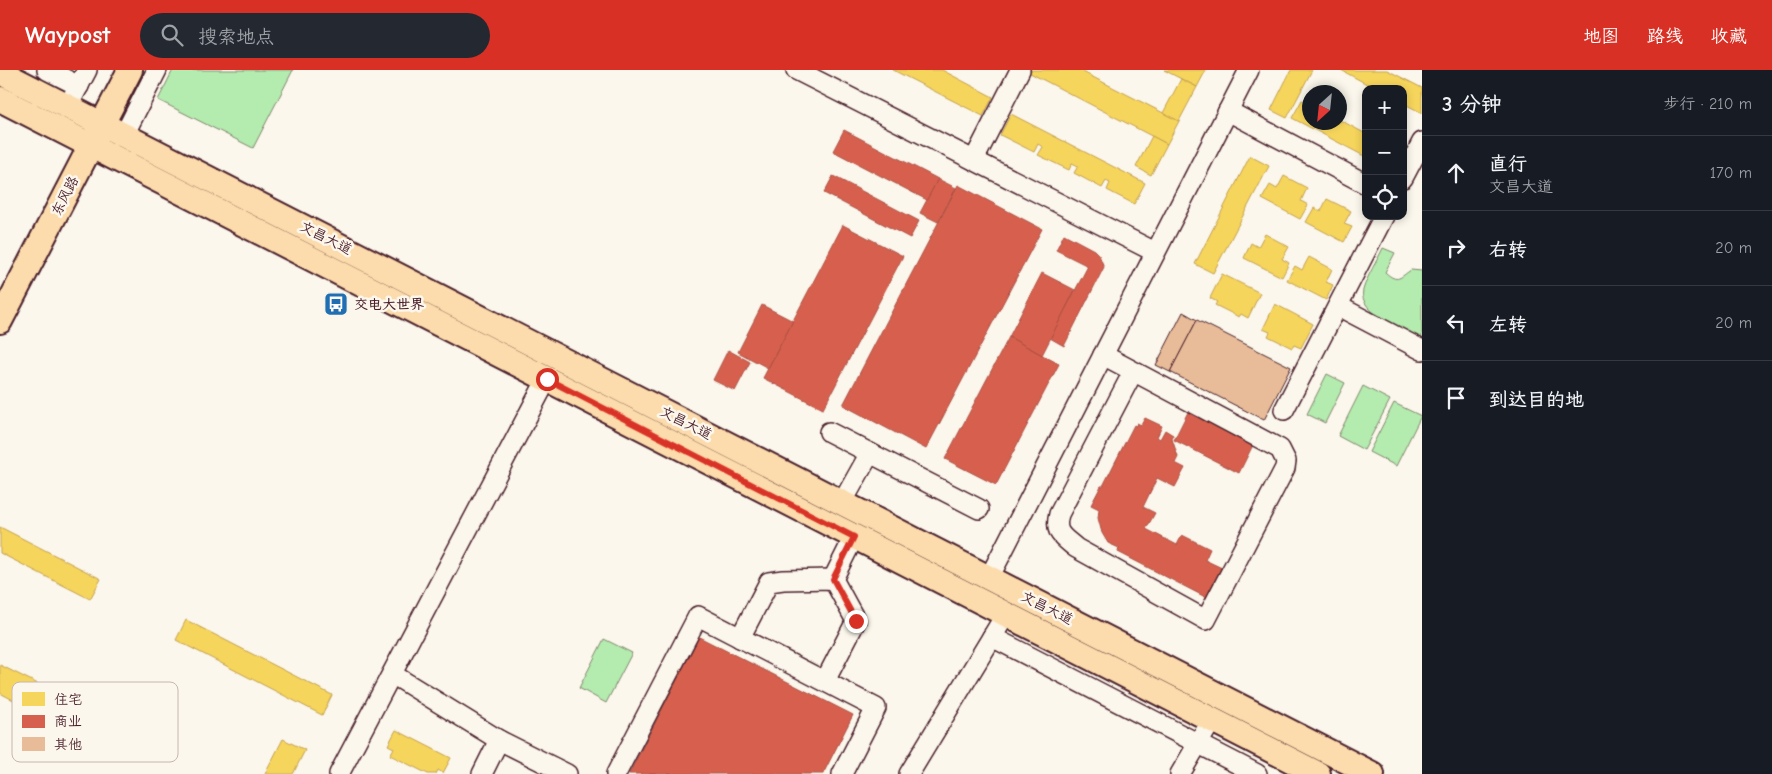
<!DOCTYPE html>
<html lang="zh">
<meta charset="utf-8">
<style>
body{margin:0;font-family:"Comic Neue","LXGW WenKai TC",sans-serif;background:#242831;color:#f1f3f6}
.controls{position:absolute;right:15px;top:15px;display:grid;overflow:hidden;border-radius:10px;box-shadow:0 2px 8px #0003}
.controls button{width:45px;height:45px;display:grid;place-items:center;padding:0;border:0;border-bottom:1px solid #363941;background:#171b24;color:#f1f3f6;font:25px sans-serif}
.compass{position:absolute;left:1302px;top:15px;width:45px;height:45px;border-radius:50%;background:#171b24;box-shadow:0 2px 8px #0003;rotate:207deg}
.stop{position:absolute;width:15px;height:15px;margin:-11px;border:4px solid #d93025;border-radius:50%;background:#fff}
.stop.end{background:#d93025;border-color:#fff;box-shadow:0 1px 5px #0008}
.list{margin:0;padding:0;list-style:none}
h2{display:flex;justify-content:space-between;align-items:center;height:65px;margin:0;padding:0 20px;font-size:21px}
h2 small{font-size:16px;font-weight:400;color:#9ea1a6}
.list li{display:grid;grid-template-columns:32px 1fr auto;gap:15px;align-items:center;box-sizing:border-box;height:75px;padding:0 20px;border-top:1px solid #363941}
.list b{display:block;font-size:19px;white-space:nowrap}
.list p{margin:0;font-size:16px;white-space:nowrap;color:#9ea1a6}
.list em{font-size:16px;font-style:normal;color:#9ea1a6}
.icon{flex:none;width:28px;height:28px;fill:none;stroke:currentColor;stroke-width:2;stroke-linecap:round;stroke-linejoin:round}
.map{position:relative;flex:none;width:1422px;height:704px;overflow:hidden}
header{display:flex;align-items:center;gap:30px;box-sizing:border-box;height:70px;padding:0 25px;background:#d93025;color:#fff}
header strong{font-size:24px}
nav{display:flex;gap:28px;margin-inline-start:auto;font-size:18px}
.search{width:350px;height:45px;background:#242831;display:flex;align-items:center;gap:12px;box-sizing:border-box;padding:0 18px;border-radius:28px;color:#9ea1a6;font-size:19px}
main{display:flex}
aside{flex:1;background:#171b24}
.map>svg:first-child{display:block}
.green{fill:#b4ebae;stroke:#7f856c}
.homes{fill:#f6d55c;stroke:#c29e4d}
.shops{fill:#d6604d;stroke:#ac4c43}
.building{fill:#e8bc98;stroke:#4a1f2b}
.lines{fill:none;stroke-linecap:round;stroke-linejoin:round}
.minor-casing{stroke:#4a1f2b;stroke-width:22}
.major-casing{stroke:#4a1f2b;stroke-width:28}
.minor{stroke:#fbf7ec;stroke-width:19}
.major{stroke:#fcdcac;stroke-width:24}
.route{stroke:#d93025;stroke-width:6}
.labels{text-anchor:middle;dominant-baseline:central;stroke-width:5;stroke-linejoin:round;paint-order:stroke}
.street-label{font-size:14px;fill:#4a1f2b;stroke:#fbf7ec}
.poi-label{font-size:14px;font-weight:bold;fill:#4a1f2b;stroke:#fbf7ec;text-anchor:start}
.key{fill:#fbf7ec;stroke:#c6b6b2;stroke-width:1}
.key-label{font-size:14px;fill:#4a1f2b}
</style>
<header>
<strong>Waypost</strong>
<div class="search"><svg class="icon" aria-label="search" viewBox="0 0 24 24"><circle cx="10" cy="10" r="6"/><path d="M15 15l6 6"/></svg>搜索地点</div>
<nav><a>地图</a><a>路线</a><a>收藏</a></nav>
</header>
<main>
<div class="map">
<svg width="1422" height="704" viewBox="0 0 1422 704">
<rect width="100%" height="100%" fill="#fbf7ec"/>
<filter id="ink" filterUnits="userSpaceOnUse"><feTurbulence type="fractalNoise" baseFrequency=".02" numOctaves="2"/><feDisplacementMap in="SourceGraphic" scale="10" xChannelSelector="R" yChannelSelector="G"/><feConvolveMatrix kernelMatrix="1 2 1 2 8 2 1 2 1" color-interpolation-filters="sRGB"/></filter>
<g filter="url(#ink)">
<g class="green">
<polygon points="173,0 293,0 253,78 158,30"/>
<path d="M1383,178l12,5 -10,19c13,12 15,5 26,-2l11,1v68c-16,-8 -65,-26 -59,-49 4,-14 14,-29 20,-42z"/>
<polygon points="1327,304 1345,313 1325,353 1307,344"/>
<polygon points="1363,316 1390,330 1364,380 1338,366"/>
<polygon points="1394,333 1421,346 1396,396 1369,382"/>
<polygon points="604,569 632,583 606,633 579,618"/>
</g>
<g class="homes">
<polygon points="893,0 942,0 993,27 983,46"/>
<polygon points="1031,0 1079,0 1179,51 1167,74 1030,3"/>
<polygon points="1164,0 1206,0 1197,17"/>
<polygon points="1291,0 1312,0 1287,48 1271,40"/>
<polygon points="1341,0 1387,0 1422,18 1422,43 1403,33 1403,19 1376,19"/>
<polygon points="1181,9 1197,17 1179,51 1163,43"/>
<polygon points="1302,30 1310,34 1310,52 1340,52 1340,50 1366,64 1366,87 1292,48"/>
<polygon points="1011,44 1145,113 1134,134 1107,120 1110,113 1106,111 1102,118 1074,103 1078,96 1072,93 1069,100 1038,85 1043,77 1038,74 1034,82 1000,65"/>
<polygon points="1152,66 1167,74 1151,105 1136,97"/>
<polygon points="1250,86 1269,96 1213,203 1195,194"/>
<polygon points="1284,106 1307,118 1301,131 1308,135 1300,149 1262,129 1270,115 1277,119"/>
<polygon points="1327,129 1351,141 1344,154 1352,157 1344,172 1306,152 1314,138 1321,141"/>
<polygon points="1265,164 1289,177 1282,189 1289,193 1282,207 1244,188 1251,173 1258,177"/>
<polygon points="1309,187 1332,199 1326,212 1333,215 1326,230 1287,210 1295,196 1302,200"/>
<polygon points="1222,204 1260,223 1248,248 1241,244 1239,247 1215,235 1217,232 1210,228"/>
<polygon points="1275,234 1313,254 1301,278 1294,275 1292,278 1268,266 1270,262 1263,259"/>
<polygon points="0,457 101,509 90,529 0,483"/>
<polygon points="186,550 332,625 322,645 176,570"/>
<polygon points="0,595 54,622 42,645 0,623"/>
<polygon points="396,660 451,688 443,703 438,700 436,704 428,704 390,685 394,678 388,675"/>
<polygon points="283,669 305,680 293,704 265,704"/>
</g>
<g class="shops">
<polygon points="844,60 938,109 927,130 833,81"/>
<polygon points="833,106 919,151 910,168 824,123"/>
<polygon points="938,109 956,118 938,152 920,143"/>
<polygon points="958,115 1042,159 926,379 843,335"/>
<polygon points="843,155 903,186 823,339 763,308"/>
<polygon points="1064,164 1094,180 1099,185 1104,197 1064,276 1050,268 1088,196 1056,180"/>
<polygon points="1042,203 1075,220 1042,285 1009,267"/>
<polygon points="762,235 793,251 768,298 738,282"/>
<polygon points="1009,267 1059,294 996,415 945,389"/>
<polygon points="728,280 750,292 735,321 713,310"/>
<polygon points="1189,340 1254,373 1239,403 1174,370"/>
<polygon points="1145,348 1162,356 1157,367 1160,369 1165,360 1173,365 1172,369 1178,387 1175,393 1185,398 1175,417 1157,408 1143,437 1155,443 1146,459 1177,475 1182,465 1210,479 1205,490 1226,500 1211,530 1118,482 1119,478 1108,473 1102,463 1098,448 1099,439 1091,435 1101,416 1103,416 1134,355 1136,356 1137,353 1141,355"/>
<polygon points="699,567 853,645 823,704 629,704"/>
</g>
<g class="building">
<polygon points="1183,242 1197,250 1170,302 1156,295"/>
<polygon points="1197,250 1291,297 1264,350 1170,302"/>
</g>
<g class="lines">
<g class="minor-casing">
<g id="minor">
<polyline points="47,0 79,16"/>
<polyline points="796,0 1155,182"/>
<polyline points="68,36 87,0"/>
<polyline points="1228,41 1366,114"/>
<polyline points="124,65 157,0"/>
<polyline points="974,90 1020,0"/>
<polyline points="1403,108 1422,72"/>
<polyline points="1338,236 1422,280"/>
<path d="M1103,285l177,94 6,12 -1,7 -79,152 -130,-72c-14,-12 -22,-15 -17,-34l74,-142"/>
<polyline points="1284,340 1384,146"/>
<polyline points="829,362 979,439"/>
<polyline points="842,433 870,383"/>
<polyline points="989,508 1249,0"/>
<polyline points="833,509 854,467"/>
<polyline points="992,567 1257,704"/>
<polyline points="740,568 769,512 783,510 833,509 856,551 825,611"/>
<polyline points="392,604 499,670 567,704"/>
<polyline points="339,704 547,309"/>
<polyline points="482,704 499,670"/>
<polyline points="616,704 698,546 876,638 842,704"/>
<polyline points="909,704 1006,544"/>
<polyline points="1180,704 1212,650"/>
</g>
</g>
<g class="major-casing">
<g id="major">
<polyline points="0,2 1372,704"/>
<polyline points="0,29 1318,704"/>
<polyline points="0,251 130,0"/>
</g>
</g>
<use href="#minor" class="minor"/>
<use href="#major" class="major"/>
</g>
</g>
<g class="lines" filter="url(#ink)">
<polyline class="route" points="547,309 854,467 833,509 856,551"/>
</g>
<defs>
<g id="bus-square" transform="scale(1.25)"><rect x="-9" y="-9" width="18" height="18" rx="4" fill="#1f6fb2" stroke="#fbf7ec"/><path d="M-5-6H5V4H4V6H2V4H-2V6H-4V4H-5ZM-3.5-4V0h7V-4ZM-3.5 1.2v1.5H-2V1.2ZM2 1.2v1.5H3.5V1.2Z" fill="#fff"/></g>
</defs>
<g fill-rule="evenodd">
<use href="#bus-square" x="336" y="234"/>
</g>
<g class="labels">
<g class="street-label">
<text transform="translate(65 126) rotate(-63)">东风路</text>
<text transform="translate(326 168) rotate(27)">文昌大道</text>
<text transform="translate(686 353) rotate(27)">文昌大道</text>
<text transform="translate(1047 538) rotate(27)">文昌大道</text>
</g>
<g class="poi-label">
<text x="354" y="234">交电大世界</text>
</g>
</g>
<rect x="12" y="612" width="166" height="80" rx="8" class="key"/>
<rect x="22" y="622" width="23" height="14" fill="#f6d55c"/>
<rect x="22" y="645" width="23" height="13" fill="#d6604d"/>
<rect x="22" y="667" width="23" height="14" fill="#e8bc98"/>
<g class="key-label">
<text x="54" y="634">住宅</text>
<text x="54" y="656">商业</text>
<text x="54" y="679">其他</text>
</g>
</svg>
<div class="controls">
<button>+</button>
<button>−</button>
<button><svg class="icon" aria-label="locate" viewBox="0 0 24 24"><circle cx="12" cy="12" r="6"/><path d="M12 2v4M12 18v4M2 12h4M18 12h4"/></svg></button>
</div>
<svg class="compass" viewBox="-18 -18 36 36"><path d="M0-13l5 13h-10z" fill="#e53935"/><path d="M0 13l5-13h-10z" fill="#9ea1a6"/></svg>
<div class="stop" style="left:547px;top:309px"></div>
<div class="stop end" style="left:856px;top:551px"></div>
</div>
<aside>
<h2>3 分钟<small>步行 · 210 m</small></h2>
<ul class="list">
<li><svg class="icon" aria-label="ahead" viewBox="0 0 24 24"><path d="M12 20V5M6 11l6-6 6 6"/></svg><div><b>直行</b><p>文昌大道</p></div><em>170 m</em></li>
<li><svg class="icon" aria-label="right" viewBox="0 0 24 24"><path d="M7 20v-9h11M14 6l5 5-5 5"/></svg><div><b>右转</b></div><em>20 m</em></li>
<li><svg class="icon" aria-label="left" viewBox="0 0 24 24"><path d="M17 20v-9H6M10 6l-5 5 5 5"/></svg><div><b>左转</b></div><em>20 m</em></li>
<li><svg class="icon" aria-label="arrive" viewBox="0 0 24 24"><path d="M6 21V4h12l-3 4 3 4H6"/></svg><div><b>到达目的地</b></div></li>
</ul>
</aside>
</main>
